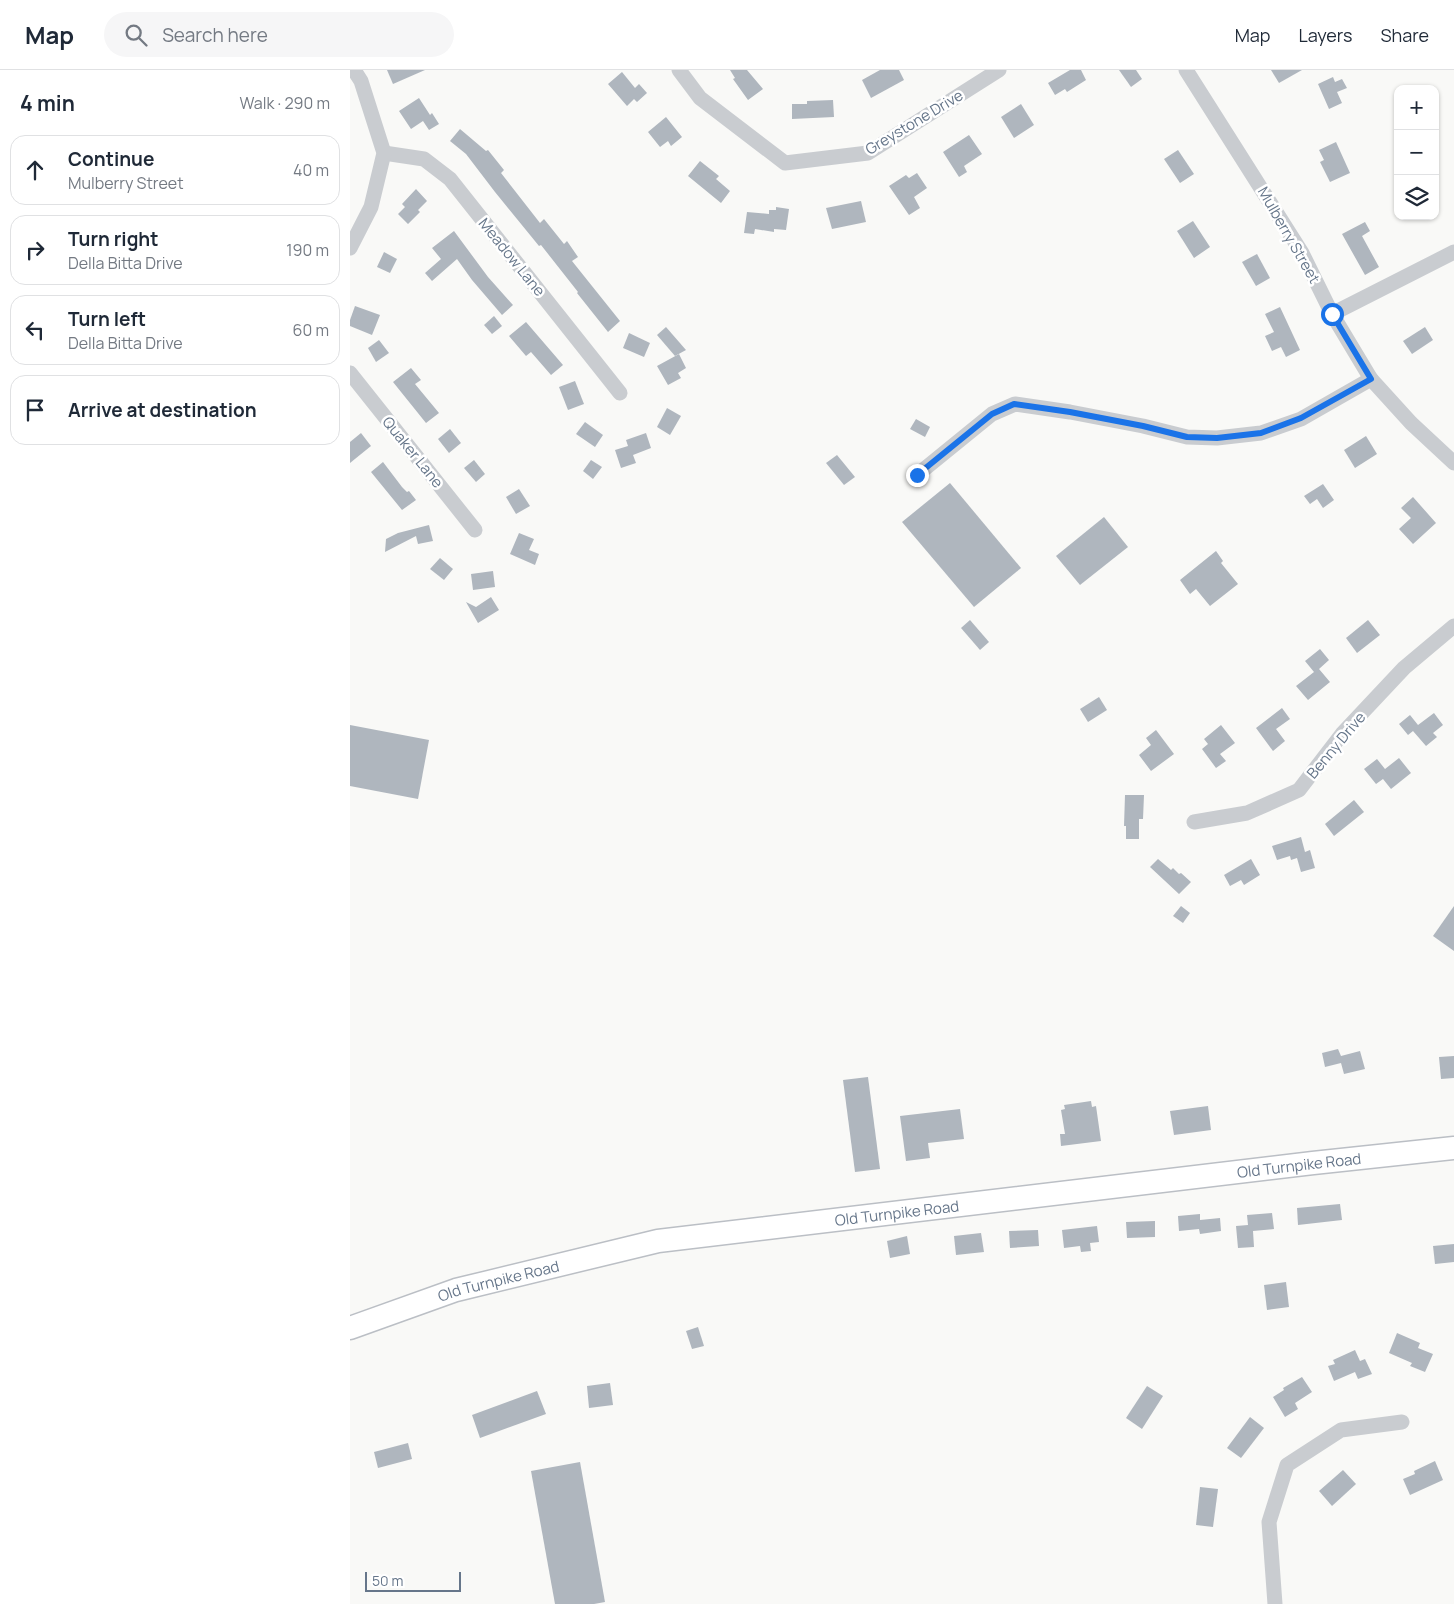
<!DOCTYPE html>
<meta charset="utf-8">
<style>
body{margin:0;font-family:Manrope,sans-serif;background:#f6f6f7;color:#1f2937}
.controls{position:absolute;right:15px;top:15px;display:grid;overflow:hidden;border-radius:10px;box-shadow:0 1px 4px #0004}
.controls button{width:45px;height:45px;display:grid;place-items:center;padding:0;border:0;border-bottom:1px solid #e0e1e3;background:#fff;color:#1f2937;font:25px sans-serif}
.scale{position:absolute;left:15px;bottom:12px;width:96px;box-sizing:border-box;padding-left:5px;border:2px solid #66768a;border-top:0;font-size:14px;line-height:18px;white-space:nowrap;color:#66768a;-webkit-text-stroke:4px #fff;paint-order:stroke}
.stop{position:absolute;width:15px;height:15px;margin:-11px;border:4px solid #1a73e8;border-radius:50%;background:#fff}
.stop.end{background:#1a73e8;border-color:#fff;box-shadow:0 1px 5px #0008}
.list{margin:0;padding:0;list-style:none}
h2{display:flex;justify-content:space-between;align-items:center;height:65px;margin:0;padding:0 20px;font-size:21px}
h2 small{font-size:16px;font-weight:400;color:#747a83}
.list li{display:grid;grid-template-columns:32px 1fr auto;gap:15px;align-items:center;box-sizing:border-box;height:70px;margin:0 10px 10px;padding:0 10px;border:1px solid #e0e1e3;border-radius:15px}
.list b{display:block;font-size:19px;white-space:nowrap}
.list p{margin:0;font-size:16px;white-space:nowrap;color:#747a83}
.list em{font-size:16px;font-style:normal;color:#747a83}
.icon{flex:none;width:28px;height:28px;fill:none;stroke:currentColor;stroke-width:2;stroke-linecap:round;stroke-linejoin:round}
.map{position:relative;flex:none;width:1104px;height:1534px;overflow:hidden}
header{display:flex;align-items:center;gap:30px;box-sizing:border-box;height:70px;padding:0 25px;background:#fff;border-bottom:1px solid #e0e1e3}
header strong{font-size:24px}
nav{display:flex;gap:28px;margin-inline-start:auto;font-size:18px}
.search{width:350px;height:45px;background:#f6f6f7;display:flex;align-items:center;gap:12px;box-sizing:border-box;padding:0 18px;border-radius:28px;color:#747a83;font-size:19px}
main{display:flex}
aside{flex:1;background:#fff}
.map>svg:first-child{display:block}
.building{fill:#afb6be}
.lines{fill:none;stroke-linecap:round;stroke-linejoin:round}
.secondary-casing{stroke:#bbbfc5;stroke-width:25}
.street{stroke:#c9ccd0;stroke-width:15}
.secondary{stroke:#fff;stroke-width:22}
.route{stroke:#1a73e8;stroke-width:6}
.labels{text-anchor:middle;dominant-baseline:central;stroke-width:5;stroke-linejoin:round;paint-order:stroke}
.street-label{font-size:15px;fill:#66768a;stroke:#fff}
</style>
<header>
<strong>Map</strong>
<div class="search"><svg class="icon" aria-label="search" viewBox="0 0 24 24"><circle cx="10" cy="10" r="6"/><path d="M15 15l6 6"/></svg>Search here</div>
<nav><a>Map</a><a>Layers</a><a>Share</a></nav>
</header>
<main>
<aside>
<h2>4 min<small>Walk · 290 m</small></h2>
<ul class="list">
<li><svg class="icon" aria-label="ahead" viewBox="0 0 24 24"><path d="M12 20V5M6 11l6-6 6 6"/></svg><div><b>Continue</b><p>Mulberry Street</p></div><em>40 m</em></li>
<li><svg class="icon" aria-label="right" viewBox="0 0 24 24"><path d="M7 20v-9h11M14 6l5 5-5 5"/></svg><div><b>Turn right</b><p>Della Bitta Drive</p></div><em>190 m</em></li>
<li><svg class="icon" aria-label="left" viewBox="0 0 24 24"><path d="M17 20v-9H6M10 6l-5 5 5 5"/></svg><div><b>Turn left</b><p>Della Bitta Drive</p></div><em>60 m</em></li>
<li><svg class="icon" aria-label="arrive" viewBox="0 0 24 24"><path d="M6 21V4h12l-3 4 3 4H6"/></svg><div><b>Arrive at destination</b></div></li>
</ul>
</aside>
<div class="map">
<svg width="1104" height="1534" viewBox="0 0 1104 1534">
<rect width="100%" height="100%" fill="#f9f9f7"/>
<g class="building">
<polygon points="37,0 75,0 43,14"/>
<polygon points="380,0 397,0 413,19 398,30 383,9 385,8"/>
<polygon points="530,0 549,0 554,10 521,28 512,10"/>
<polygon points="720,0 731,0 736,10 717,22 715,19 705,25 698,13"/>
<polygon points="769,0 786,0 792,9 781,17"/>
<polygon points="921,0 952,0 929,13"/>
<polygon points="272,2 285,18 289,14 297,23 287,32 284,29 277,36 258,14"/>
<polygon points="983,7 985,12 992,9 997,18 987,22 992,33 979,39 968,14"/>
<polygon points="69,28 80,45 82,43 89,54 79,60 73,51 61,59 49,41"/>
<polygon points="483,30 484,47 442,49 442,34 457,34 457,31"/>
<polygon points="671,34 684,55 664,68 651,47"/>
<polygon points="316,47 332,67 321,76 318,71 310,77 298,62"/>
<polygon points="110,59 136,81 138,80 154,100 151,103 190,153 194,149 214,174 217,171 228,187 222,191 270,251 258,262 227,223 228,222 191,175 189,176 145,122 116,84 100,71"/>
<polygon points="619,65 632,84 614,96 617,102 609,107 593,82"/>
<polygon points="986,72 1000,103 980,112 970,92 974,90 969,80"/>
<polygon points="828,80 844,104 830,113 814,89"/>
<polygon points="350,91 369,106 366,109 380,121 371,133 338,106"/>
<polygon points="567,103 577,118 564,127 570,138 559,145 539,116 556,105 559,108"/>
<polygon points="66,119 77,131 68,140 70,142 58,154 48,144 55,137 52,134"/>
<polygon points="511,131 516,152 482,159 476,138"/>
<polygon points="426,137 439,139 436,160 424,159 424,162 405,159 404,164 394,163 397,142 419,144 419,140 426,140"/>
<polygon points="843,151 860,177 844,188 827,161"/>
<polygon points="1015,152 1020,161 1012,166 1029,197 1015,205 992,164"/>
<polygon points="104,161 138,207 163,235 152,245 122,210 107,189 82,211 75,203 91,189 82,178"/>
<polygon points="34,182 47,189 40,203 27,197"/>
<polygon points="907,184 920,208 906,216 892,192"/>
<polygon points="5,236 30,245 22,265 0,256 0,250"/>
<polygon points="930,237 950,280 936,287 931,277 922,281 915,266 924,262 915,244"/>
<polygon points="144,246 152,256 142,264 134,255"/>
<polygon points="176,252 213,295 201,305 181,282 176,286 159,266"/>
<polygon points="316,257 336,280 325,286 307,265"/>
<polygon points="1075,257 1083,270 1062,284 1053,271"/>
<polygon points="279,263 300,273 294,287 273,278"/>
<polygon points="29,270 39,283 26,292 18,278"/>
<polygon points="329,284 336,298 328,303 331,308 318,315 307,296"/>
<polygon points="61,298 71,310 65,314 89,343 76,353 43,312"/>
<polygon points="225,311 234,334 218,340 209,317"/>
<polygon points="317,338 331,346 320,365 307,357"/>
<polygon points="566,349 580,357 575,367 560,359"/>
<polygon points="235,352 253,365 245,377 226,364"/>
<polygon points="100,359 111,373 99,383 88,369"/>
<polygon points="11,363 21,376 0,393 0,372"/>
<polygon points="296,363 301,378 283,385 286,393 271,398 265,380 278,376 276,370"/>
<polygon points="1016,366 1027,384 1005,398 994,380"/>
<polygon points="487,385 505,407 494,415 476,393"/>
<polygon points="124,390 135,404 126,412 114,398"/>
<polygon points="241,390 252,397 243,409 233,401"/>
<polygon points="33,392 52,417 57,422 59,421 66,430 52,440 21,402"/>
<polygon points="600,413 671,498 624,537 552,452"/>
<polygon points="973,414 984,430 973,438 967,429 960,434 954,426"/>
<polygon points="169,419 180,436 166,444 156,427"/>
<polygon points="1063,427 1086,453 1063,474 1049,459 1061,448 1051,438"/>
<polygon points="754,447 778,477 730,515 706,486"/>
<polygon points="79,455 83,471 68,474 66,466 35,482 36,469 48,463"/>
<polygon points="169,463 184,469 179,480 189,484 185,495 160,484"/>
<polygon points="866,481 873,491 871,493 888,514 860,536 846,519 840,524 830,510"/>
<polygon points="90,488 103,499 94,510 80,499"/>
<polygon points="143,501 145,517 123,520 121,504"/>
<polygon points="141,527 149,540 128,553 116,532 126,537"/>
<polygon points="620,550 639,572 630,580 611,558"/>
<polygon points="1018,550 1030,565 1007,583 996,568"/>
<polygon points="970,579 979,590 969,599 980,612 958,630 946,616 964,602 955,591"/>
<polygon points="749,627 757,640 738,652 730,639"/>
<polygon points="932,638 940,649 926,659 935,671 923,681 906,658"/>
<polygon points="1084,643 1093,655 1083,663 1087,667 1076,676 1063,661 1058,665 1049,654 1060,645 1068,655"/>
<polygon points="0,655 79,670 68,729 0,716"/>
<polygon points="871,655 885,673 870,684 876,691 866,698 852,679 858,674 854,669"/>
<polygon points="806,660 824,684 801,701 789,685 801,675 796,668"/>
<polygon points="1049,688 1061,703 1041,719 1033,709 1026,714 1014,699 1027,689 1035,699"/>
<polygon points="775,725 794,725 793,749 789,749 789,769 776,769 776,756 774,756"/>
<polygon points="1004,730 1014,742 984,766 975,754"/>
<polygon points="951,767 955,782 960,780 965,798 951,802 947,788 941,790 940,786 927,790 922,776"/>
<polygon points="808,789 821,800 823,798 829,804 831,803 841,812 829,824 800,797"/>
<polygon points="901,789 910,805 894,815 891,810 880,816 874,805"/>
<polygon points="831,836 840,843 833,853 823,846"/>
<polygon points="1104,836 1104,881 1083,866"/>
<polygon points="988,979 991,986 1010,981 1015,999 994,1004 991,993 975,997 972,983"/>
<polygon points="1104,986 1104,1008 1091,1009 1089,987"/>
<polygon points="518,1007 530,1099 505,1102 493,1010"/>
<polygon points="741,1031 742,1037 746,1036 751,1071 711,1076 710,1064 715,1064 711,1040 715,1039 714,1035"/>
<polygon points="858,1036 861,1060 824,1065 820,1041"/>
<polygon points="610,1039 614,1069 578,1073 580,1088 556,1091 550,1046"/>
<polygon points="990,1134 992,1150 948,1155 947,1138"/>
<polygon points="922,1143 924,1159 903,1161 904,1177 888,1178 886,1156 898,1155 897,1145"/>
<polygon points="850,1144 850,1150 870,1148 871,1161 850,1164 849,1159 829,1161 828,1146"/>
<polygon points="805,1151 805,1167 777,1168 776,1152"/>
<polygon points="747,1156 749,1172 740,1173 741,1181 731,1182 730,1176 714,1178 712,1160"/>
<polygon points="688,1160 689,1176 660,1178 659,1161"/>
<polygon points="631,1163 634,1182 606,1185 604,1166"/>
<polygon points="557,1166 560,1184 540,1188 537,1171"/>
<polygon points="1104,1174 1104,1192 1085,1194 1083,1176"/>
<polygon points="936,1212 939,1237 917,1240 914,1215"/>
<polygon points="348,1257 354,1276 342,1279 336,1261"/>
<polygon points="1047,1263 1070,1273 1068,1278 1083,1284 1075,1302 1060,1296 1062,1293 1039,1283"/>
<polygon points="1005,1280 1010,1291 1015,1289 1022,1304 1008,1309 1005,1302 984,1311 978,1296 985,1294 983,1290"/>
<polygon points="952,1307 962,1322 945,1333 948,1339 935,1347 923,1327 934,1320 933,1318"/>
<polygon points="260,1313 263,1335 239,1338 237,1316"/>
<polygon points="797,1316 813,1326 792,1359 776,1348"/>
<polygon points="187,1321 196,1344 130,1368 122,1345"/>
<polygon points="900,1347 914,1358 891,1388 877,1378"/>
<polygon points="58,1373 62,1389 28,1398 24,1382"/>
<polygon points="1085,1391 1093,1410 1060,1425 1053,1409 1065,1404 1064,1401"/>
<polygon points="230,1392 255,1532 244,1534 205,1534 181,1401"/>
<polygon points="993,1400 1006,1414 982,1436 969,1421"/>
<polygon points="850,1417 868,1419 863,1457 846,1455"/>
</g>
<g class="lines">
<g class="secondary-casing">
<g id="secondary">
<path id="s1" d="M0,1258l106,-38 202,-49 655,-78 141,-15"/>
</g>
</g>
<g class="street">
<polyline points="329,0 350,28 435,93 518,83 649,0"/>
<polyline points="836,0 952,183 982,244 1021,309 1061,353 1104,393"/>
<polyline points="34,83 74,89 100,109 270,323"/>
<polyline points="0,178 21,137 34,83 11,11 4,0"/>
<polyline points="982,244 1104,182"/>
<polyline points="0,303 125,460"/>
<polyline points="567,405 642,344 665,334 720,342 793,356 837,367 867,368 911,363 951,349 1021,309"/>
<polyline points="844,752 897,743 949,720 992,664 1054,598 1104,556"/>
<polyline points="925,1534 919,1452 937,1395 991,1360 1052,1352"/>
</g>
<use href="#secondary" class="secondary"/>
</g>
<g class="lines">
<polyline class="route" points="567,405 642,344 664,334 720,342 793,356 837,367 867,368 911,363 951,348 1021,309 982,244"/>
</g>
<g class="labels">
<g class="street-label">
<text transform="translate(564 52) rotate(-31)">Greystone Drive</text>
<text transform="translate(939 165) rotate(60)">Mulberry Street</text>
<text transform="translate(162 187) rotate(51)">Meadow Lane</text>
<text transform="translate(63 382) rotate(51)">Quaker Lane</text>
<text transform="translate(986 675) rotate(-50)">Benny Drive</text>
<text stroke="none"><textPath href="#s1" startOffset="966">Old Turnpike Road</textPath></text>
<text stroke="none"><textPath href="#s1" startOffset="561">Old Turnpike Road</textPath></text>
<text stroke="none"><textPath href="#s1" startOffset="156">Old Turnpike Road</textPath></text>
</g>
</g>
</svg>
<div class="controls">
<button>+</button>
<button>−</button>
<button><svg class="icon" aria-label="layers" viewBox="0 0 24 24"><path d="M12 4l9 5-9 5-9-5zM3 14l9 5 9-5"/></svg></button>
</div>
<div class="scale">50 m</div>
<div class="stop" style="left:982px;top:244px"></div>
<div class="stop end" style="left:567px;top:405px"></div>
</div>
</main>
